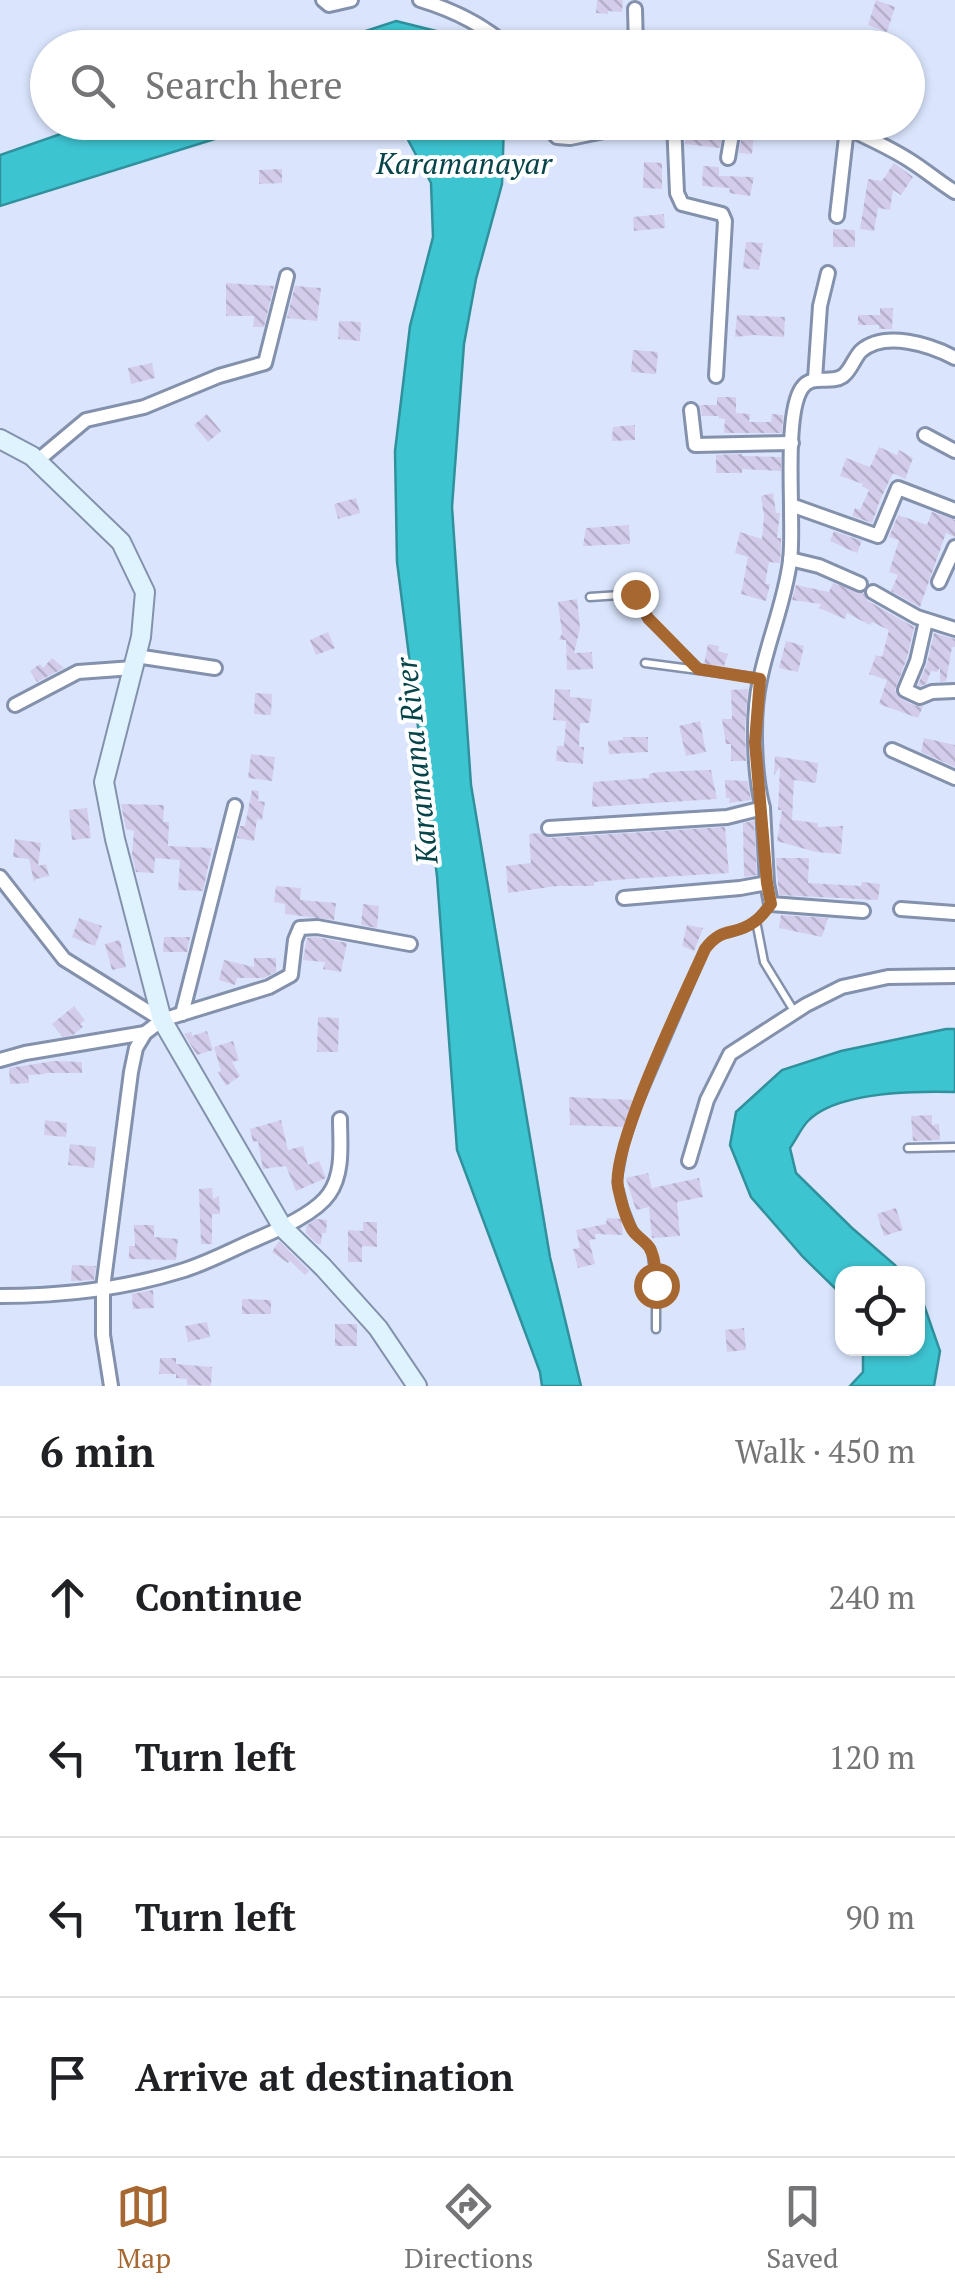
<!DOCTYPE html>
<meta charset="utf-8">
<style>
body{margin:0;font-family:"PT Serif",serif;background:#f2f2f2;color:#202124}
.controls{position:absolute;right:30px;bottom:30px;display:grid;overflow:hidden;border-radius:20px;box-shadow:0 2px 8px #0004}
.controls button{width:90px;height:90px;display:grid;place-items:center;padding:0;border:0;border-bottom:2px solid #e0e0e0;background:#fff;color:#202124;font:50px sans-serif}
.stop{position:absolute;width:30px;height:30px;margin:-22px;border:8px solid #a76730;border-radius:50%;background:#fff}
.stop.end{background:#a76730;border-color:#fff;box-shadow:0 2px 10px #0008}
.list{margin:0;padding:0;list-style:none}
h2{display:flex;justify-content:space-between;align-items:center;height:130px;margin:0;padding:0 40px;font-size:42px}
h2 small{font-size:32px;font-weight:400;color:#757577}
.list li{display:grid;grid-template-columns:65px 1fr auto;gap:30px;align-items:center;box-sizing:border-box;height:160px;padding:0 40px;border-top:2px solid #e0e0e0}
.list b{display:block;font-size:38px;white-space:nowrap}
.list em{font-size:32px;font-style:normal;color:#757577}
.icon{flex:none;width:55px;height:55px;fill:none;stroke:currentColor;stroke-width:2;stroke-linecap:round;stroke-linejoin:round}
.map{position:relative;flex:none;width:955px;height:1386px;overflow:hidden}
.search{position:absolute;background:#fff;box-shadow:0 2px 8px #0004;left:30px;right:30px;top:30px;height:110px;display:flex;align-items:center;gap:25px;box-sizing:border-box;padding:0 35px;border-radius:55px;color:#757577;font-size:38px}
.sheet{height:770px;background:#fff}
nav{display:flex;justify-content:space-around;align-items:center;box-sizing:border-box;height:140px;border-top:2px solid #e0e0e0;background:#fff;font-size:28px;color:#757577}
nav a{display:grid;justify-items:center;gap:5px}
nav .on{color:#a76730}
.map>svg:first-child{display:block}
.water{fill:#3dc4d1;stroke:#30909c;stroke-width:2.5}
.building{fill:url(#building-back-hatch)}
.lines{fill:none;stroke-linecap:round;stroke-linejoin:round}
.service-casing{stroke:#8491ac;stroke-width:11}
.minor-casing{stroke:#8491ac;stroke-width:18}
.secondary-casing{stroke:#8491ac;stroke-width:22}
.service{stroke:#fff;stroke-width:6}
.minor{stroke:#fff;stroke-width:12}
.secondary{stroke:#dff3fe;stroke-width:18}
.route{stroke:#a76730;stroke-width:12}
.labels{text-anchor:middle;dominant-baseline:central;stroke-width:8;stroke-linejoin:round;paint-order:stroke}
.water-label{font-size:30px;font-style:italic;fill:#07444a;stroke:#fff}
</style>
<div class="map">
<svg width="955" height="1386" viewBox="0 0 955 1386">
<defs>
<pattern id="building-back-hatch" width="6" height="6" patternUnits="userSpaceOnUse" patternTransform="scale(2.5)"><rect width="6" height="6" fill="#d3cceb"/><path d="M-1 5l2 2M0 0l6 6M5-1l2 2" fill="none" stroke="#b4aec9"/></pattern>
</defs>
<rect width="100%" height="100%" fill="#dae5fd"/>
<g class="water">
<polygon points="396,21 436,31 464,47 317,47"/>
<polygon points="95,122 266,122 266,123 0,206 0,155"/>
<polygon points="399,123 504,123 502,184 476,279 464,344 452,507 471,785 550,1257 581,1386 542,1386 540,1372 457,1150 437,876 397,562 395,451 410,326 433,237 431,183"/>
<path d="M946,1029h9v63c-39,-1 -118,-1 -147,29 -7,7 -12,19 -18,27l6,25 56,55 43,37 6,8 -59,1v21l-39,-38 -52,-60 -21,-52 6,-33 46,-42 59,-19z"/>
<polygon points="918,1297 924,1305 940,1351 934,1386 850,1386 863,1372 863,1349 918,1348"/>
</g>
<g class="building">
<polygon points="597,0 623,0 622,12 608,11 608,14 596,13"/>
<polygon points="876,0 895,7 887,32 868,25"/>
<polygon points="687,122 724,122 720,148 685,144"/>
<polygon points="744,122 762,122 760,133 754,132 752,154 739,153"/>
<polygon points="644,162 662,163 662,189 643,188"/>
<polygon points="894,163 913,177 901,195 893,190 890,210 878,208 874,231 860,229 868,179 882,181"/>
<polygon points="703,166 719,167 719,176 754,177 750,196 729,193 730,188 702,186"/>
<polygon points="282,169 282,183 259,184 259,170"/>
<polygon points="664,214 665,228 634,231 633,217"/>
<polygon points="833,229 855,230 855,247 833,247"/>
<polygon points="746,242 763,243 759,270 743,268"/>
<polygon points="226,283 274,286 264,327 253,327 254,316 226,316"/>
<polygon points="295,286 321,288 317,321 287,318"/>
<polygon points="880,308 893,308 892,329 879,329 879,325 858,325 858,315 880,315"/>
<polygon points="737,315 785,317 784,337 754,335 735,337"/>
<polygon points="339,321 361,322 360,341 338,339"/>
<polygon points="633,350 658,352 656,374 631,372"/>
<polygon points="152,363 155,378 131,384 128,368"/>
<polygon points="717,397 736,397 736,413 750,414 749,422 771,422 772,414 783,415 782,433 724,433 725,419 719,418 719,416 702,416 700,405 717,405"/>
<polygon points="207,414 221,431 208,442 194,425"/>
<polygon points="635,425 635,440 612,441 613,427"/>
<polygon points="879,447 897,455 899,450 913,458 905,479 893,473 880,500 872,523 852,516 855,508 860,510 869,490 862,486 863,484 840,476 846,458 870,467"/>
<polygon points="742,454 742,456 781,457 781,471 742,469 742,473 716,473 716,455"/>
<polygon points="773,493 776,513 780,513 777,538 781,538 781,546 780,563 769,562 765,584 770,584 766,601 741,594 748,557 735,553 740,532 762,539 764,516 761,496"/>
<polygon points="356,498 360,513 338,519 334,504"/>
<polygon points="932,512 955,520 955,537 946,533 920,607 891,591 898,575 889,572 899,540 889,537 898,515 927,525"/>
<polygon points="629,525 630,544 583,546 586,528"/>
<polygon points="834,531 862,541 857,553 830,541"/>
<polygon points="833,583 864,594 868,601 914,627 907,658 895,690 901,699 916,706 923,706 918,718 879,704 887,680 869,674 876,655 882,657 889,630 872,622 870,625 847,613 845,619 819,608 821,604 792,600 796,585 829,592"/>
<polygon points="577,599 580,628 574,653 592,652 593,669 567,670 566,640 559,640 562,633 558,602"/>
<polygon points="328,632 335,648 316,655 310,640"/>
<polygon points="934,633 955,639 955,647 952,647 946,681 940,682 940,667 937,672 931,671 926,684 920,686 918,685 927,664"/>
<polygon points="786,641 804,646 798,672 779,668"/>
<polygon points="708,644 719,646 718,651 728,654 724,666 704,664"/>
<polygon points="52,658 64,668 37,682 30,671 40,664 43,668"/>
<polygon points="555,689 570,690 570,697 592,699 589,723 580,723 579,747 584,747 583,764 556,761 557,746 564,746 566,721 553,720"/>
<polygon points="748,689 745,727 746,761 731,761 731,744 726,744 722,719 732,719 731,690"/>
<polygon points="255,693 272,694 271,715 254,714"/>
<polygon points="700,721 706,752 686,756 679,726"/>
<polygon points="623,737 648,737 648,752 609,754 608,741 623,740"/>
<polygon points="924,738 955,745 955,767 921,752"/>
<polygon points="251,754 275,757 272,781 248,778"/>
<polygon points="775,756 818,763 816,783 794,780 792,820 818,823 818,827 843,826 841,854 816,852 777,841 782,810 778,810 780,767 774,775"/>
<polygon points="711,770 717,799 592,807 593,782 649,778 649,774 658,772"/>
<polygon points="725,780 748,781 751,800 729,803 730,798 726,798"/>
<polygon points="252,790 259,791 258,801 265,802 262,820 257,819 254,841 237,838 240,826 245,826"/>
<polygon points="121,804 164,805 163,822 169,822 168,846 212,848 203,891 178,890 180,860 155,858 154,873 136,872 132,855 134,831 126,829"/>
<polygon points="87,808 91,838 72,840 69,810"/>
<polygon points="754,821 757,875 744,877 743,823"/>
<polygon points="725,827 729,873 628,879 594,882 594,886 557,886 508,893 506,866 531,863 529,834 539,833 550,838"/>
<polygon points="15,839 41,843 38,866 46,864 49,876 36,879 34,882 29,859 13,857"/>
<polygon points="776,858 809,858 808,883 861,886 862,882 880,884 878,900 779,895"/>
<polygon points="276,886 301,888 300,900 336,903 334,920 285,914 285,904 274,902"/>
<polygon points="363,904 379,906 377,928 361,925"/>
<polygon points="781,915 828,918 822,937 779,928"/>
<polygon points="79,918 102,926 95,946 72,937"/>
<polygon points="687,925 703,928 694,951 682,946"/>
<polygon points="164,937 190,937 187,952 163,952"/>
<polygon points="316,937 347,943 341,972 323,969 325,962 303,960 307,938"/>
<polygon points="120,940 126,967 112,970 105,944"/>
<polygon points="254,958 276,958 276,972 264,978 237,978 235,985 219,980 224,960 254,967"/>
<polygon points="74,1006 85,1020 80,1024 83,1027 73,1035 63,1037 52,1024"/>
<polygon points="318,1017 339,1018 338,1052 317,1052"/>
<polygon points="207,1031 213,1050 197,1055 184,1034 191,1032 192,1036"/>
<polygon points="233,1041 239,1060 232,1062 240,1076 226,1086 218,1072 221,1071 214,1047"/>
<polygon points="54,1061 82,1062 82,1073 45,1073 45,1074 28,1075 29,1083 10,1084 9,1068"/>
<polygon points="569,1097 632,1100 632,1101 623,1127 570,1125"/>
<polygon points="932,1115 932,1125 939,1124 940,1140 913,1141 911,1116"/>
<polygon points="45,1120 67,1123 66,1137 44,1135"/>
<polygon points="281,1120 288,1150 303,1146 308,1165 319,1161 326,1178 296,1191 286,1166 263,1169 258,1141 253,1142 250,1129"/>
<polygon points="70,1144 96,1147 94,1168 68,1165"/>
<polygon points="648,1173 652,1188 699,1178 703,1197 677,1202 680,1236 652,1238 649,1207 636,1210 626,1178"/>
<polygon points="212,1188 213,1199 219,1196 220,1214 212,1214 212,1244 201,1244 199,1189"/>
<polygon points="896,1208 903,1230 884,1236 877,1214"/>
<polygon points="607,1218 621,1219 623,1235 595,1234 596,1239 589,1240 595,1264 578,1268 573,1249 580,1248 576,1230 606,1224"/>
<polygon points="316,1219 327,1220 326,1233 322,1233 321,1244 317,1244 306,1233 306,1226"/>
<polygon points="363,1222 377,1222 377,1247 362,1246 362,1262 348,1262 348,1230 363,1231"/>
<polygon points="134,1225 154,1225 154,1237 178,1239 176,1260 129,1259 129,1246 135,1246"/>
<polygon points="279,1241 309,1271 305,1275 290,1261 288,1263 272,1252"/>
<polygon points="72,1265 96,1266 94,1280 71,1281"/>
<polygon points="153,1290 154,1308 133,1309 132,1294"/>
<polygon points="242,1299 271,1300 271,1314 242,1314"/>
<polygon points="207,1322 210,1337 188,1342 185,1326"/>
<rect x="335" y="1324" width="22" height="22"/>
<polygon points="744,1328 746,1350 727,1352 725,1330"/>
<polygon points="160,1358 176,1358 176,1364 212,1367 211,1386 187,1385 187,1379 176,1378 176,1374 159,1374"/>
</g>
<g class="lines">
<g class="service-casing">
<g id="service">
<polyline points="590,597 635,594 648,619 699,669"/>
<polyline points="645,663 759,678"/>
<polyline points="756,921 764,962 794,1011"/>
<polyline points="908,1148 955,1147"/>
<path d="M656,1329v-44l-5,-36 -18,-18 -9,-23 -7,-26 7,-37 13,-39 68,-157c13,-18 19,-13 38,-21 12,-4 19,-14 27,-23"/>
</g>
</g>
<g class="minor-casing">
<g id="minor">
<polyline points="323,0 329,5 351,0"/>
<path d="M420,0c33,10 63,24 89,48"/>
<polyline points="635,9 636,48"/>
<polyline points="874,39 878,48"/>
<polyline points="550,122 549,128 557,137 570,138 648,122"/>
<polyline points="674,122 677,193 682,204 722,214 725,221 716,376"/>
<path d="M838,122c23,14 48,23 71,38 16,10 30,22 46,32"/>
<polyline points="877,141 877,122"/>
<polyline points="728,158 734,122"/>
<polyline points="837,216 847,128"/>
<polyline points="815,379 820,306 828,273"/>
<polyline points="691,410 695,445 792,443"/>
<polyline points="925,435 955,451"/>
<polyline points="37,461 86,420 144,407 219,376 265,363 287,276"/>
<polyline points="791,505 878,536 898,488 955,510"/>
<polyline points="790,559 819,566 860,584"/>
<polyline points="939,582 955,547"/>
<polyline points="873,592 917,617 955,629"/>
<polyline points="926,621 917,661 905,690 920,697 932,692 955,691"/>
<polyline points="136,656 215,668"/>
<polyline points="15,705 78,672 133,668"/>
<polyline points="892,750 955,778"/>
<polyline points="763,808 767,883 771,904 863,911"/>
<path d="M549,828l178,-11 36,-9c-9,-34 -11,-93 -3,-128 8,-40 25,-79 30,-119 2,-17 1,-35 1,-53 0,-27 -4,-99 11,-120 10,-15 28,-3 41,-12 8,-6 11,-18 18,-25 24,-21 70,-6 94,7"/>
<polyline points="0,877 64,959 162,1020"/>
<polyline points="624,898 740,888 767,883"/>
<polyline points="901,909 955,913"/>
<polyline points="182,1014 235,806"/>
<polyline points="0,1060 25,1053 145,1033"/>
<polyline points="689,1161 707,1100 730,1054 806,1005 842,987 888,977 955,976"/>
<path d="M0,1296c61,0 123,-7 181,-25 27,-8 52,-22 78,-33 21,-9 57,-25 70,-44 15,-21 11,-51 11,-75"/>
<polyline points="111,1386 103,1335 103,1288 131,1072 136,1048 145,1033 162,1020 269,987 291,975 295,940 300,928 317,927 410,944"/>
</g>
</g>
<g class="secondary-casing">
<polyline id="secondary" points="0,439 32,456 121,542 145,592 141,637 104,782 115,839 162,1020 283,1228 323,1267 378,1328 417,1386"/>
</g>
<use href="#service" class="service"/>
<use href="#minor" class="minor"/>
<use href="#secondary" class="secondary"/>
</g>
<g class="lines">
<path class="route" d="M635,594l13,24 50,51 62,10 -5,63 12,141 4,21c-5,6 -10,14 -17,18 -20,15 -31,3 -49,27 -20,45 -94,197 -87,238 3,14 7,32 15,44 4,6 12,10 16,16 7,11 6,26 7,38"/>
</g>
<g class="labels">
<g class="water-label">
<text x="464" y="163">Karamanayar</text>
<text transform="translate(416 761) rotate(-96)">Karamana River</text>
</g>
</g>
</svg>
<div class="controls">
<button><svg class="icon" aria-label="locate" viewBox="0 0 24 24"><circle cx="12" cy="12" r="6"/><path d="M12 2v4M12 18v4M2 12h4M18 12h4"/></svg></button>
</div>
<div class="stop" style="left:656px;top:1285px"></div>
<div class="stop end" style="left:635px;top:594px"></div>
<div class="search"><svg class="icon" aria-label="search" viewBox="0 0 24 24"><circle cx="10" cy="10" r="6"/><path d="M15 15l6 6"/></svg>Search here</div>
</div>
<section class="sheet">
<h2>6 min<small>Walk · 450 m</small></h2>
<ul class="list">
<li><svg class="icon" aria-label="ahead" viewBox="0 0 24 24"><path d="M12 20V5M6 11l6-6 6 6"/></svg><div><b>Continue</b></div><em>240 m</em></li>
<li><svg class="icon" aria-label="left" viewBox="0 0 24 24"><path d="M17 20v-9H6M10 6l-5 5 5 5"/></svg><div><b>Turn left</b></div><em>120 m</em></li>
<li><svg class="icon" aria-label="left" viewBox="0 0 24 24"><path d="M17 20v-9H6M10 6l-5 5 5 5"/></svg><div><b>Turn left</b></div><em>90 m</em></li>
<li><svg class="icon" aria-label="arrive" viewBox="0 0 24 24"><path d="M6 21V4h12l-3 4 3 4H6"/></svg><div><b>Arrive at destination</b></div></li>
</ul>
</section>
<nav>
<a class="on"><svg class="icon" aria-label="map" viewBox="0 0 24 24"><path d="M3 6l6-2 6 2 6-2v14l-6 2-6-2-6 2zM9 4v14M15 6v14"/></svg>Map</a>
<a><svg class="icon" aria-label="directions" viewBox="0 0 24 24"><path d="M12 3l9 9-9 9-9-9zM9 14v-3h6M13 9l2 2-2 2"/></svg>Directions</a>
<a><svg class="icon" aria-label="saved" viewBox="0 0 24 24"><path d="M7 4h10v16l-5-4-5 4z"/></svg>Saved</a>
</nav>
